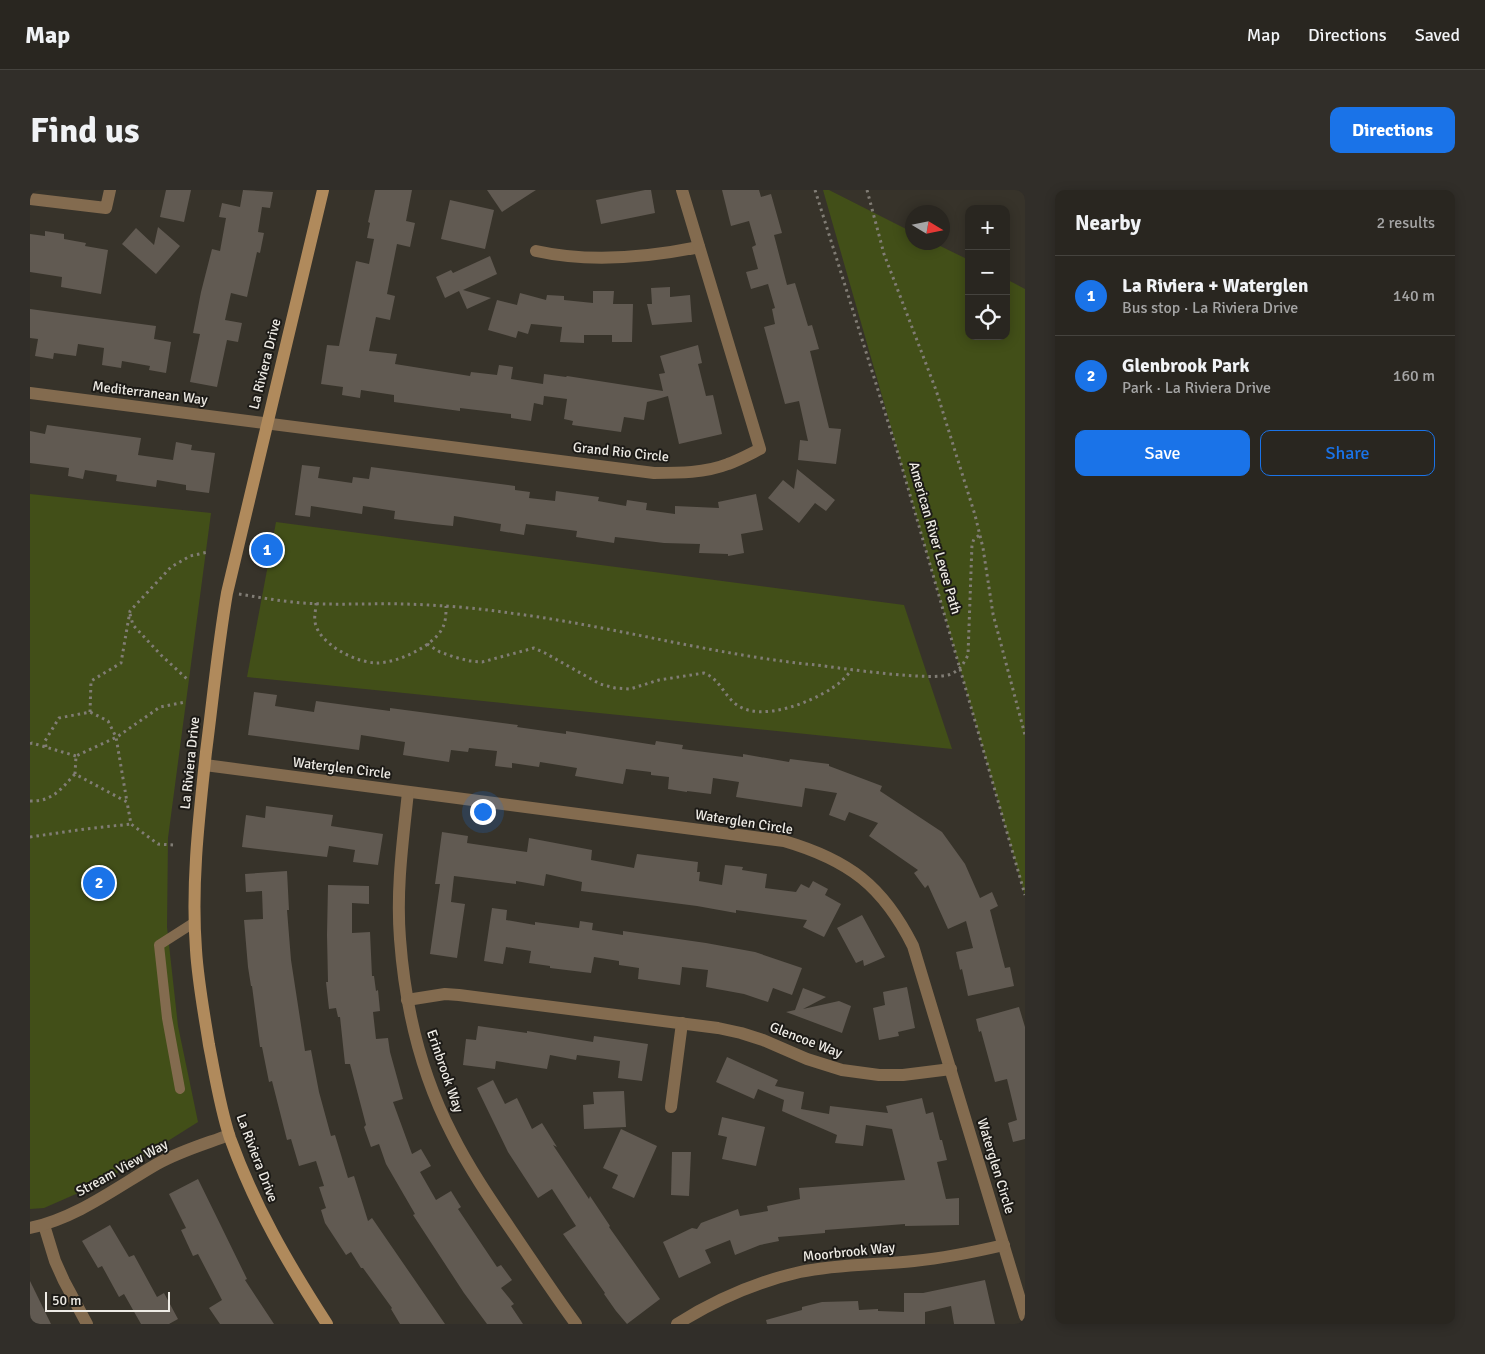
<!DOCTYPE html>
<meta charset="utf-8">
<style>
body{margin:0;font-family:Signika,sans-serif;background:#312e29;color:#f1f3f6}
.controls{position:absolute;right:15px;top:15px;display:grid;overflow:hidden;border-radius:10px;box-shadow:0 2px 12px #0003}
.controls button{width:45px;height:45px;display:grid;place-items:center;padding:0;border:0;border-bottom:1px solid #45433e;background:#292620;color:#f1f3f6;font:25px sans-serif}
.compass{position:absolute;left:875px;top:15px;width:45px;height:45px;border-radius:50%;background:#292620;box-shadow:0 2px 12px #0003;rotate:100deg}
.scale{position:absolute;left:15px;bottom:12px;width:125px;box-sizing:border-box;padding-left:5px;border:2px solid #eeebe5;border-top:0;font-size:14px;line-height:18px;white-space:nowrap;color:#eeebe5;-webkit-text-stroke:4px #1d1b17;paint-order:stroke}
.you{position:absolute;left:452px;top:621px;width:18px;height:18px;margin:-12px;border:4px solid #fff;border-radius:50%;background:#1a73e8;box-shadow:0 0 0 8px #1a73e833}
.badge{display:grid;place-items:center;width:32px;height:32px;border-radius:50%;background:#1a73e8;color:#fff;font-size:16px;font-weight:700}
.pin{position:absolute;translate:-50% -50%;border:2px solid #fff;box-shadow:0 1px 5px #0006}
.list{margin:0;padding:0;list-style:none}
h2{display:flex;justify-content:space-between;align-items:center;height:65px;margin:0;padding:0 20px;font-size:21px}
h2 small{font-size:16px;font-weight:400;color:#a5a5a5}
.list li{display:grid;grid-template-columns:32px 1fr auto;gap:15px;align-items:center;box-sizing:border-box;height:80px;padding:0 20px;border-top:1px solid #45433e}
.list b{display:block;font-size:19px;white-space:nowrap}
.list p{margin:0;font-size:16px;white-space:nowrap;color:#a5a5a5}
.list em{font-size:16px;font-style:normal;color:#a5a5a5}
.actions{display:flex;gap:10px;padding:15px 20px}
.actions a{flex:1;padding:11px 0;border:1px solid #1a73e8;border-radius:10px;text-align:center;font-size:18px;color:#1a73e8}
.actions .main{background:#1a73e8;color:#fff}
.icon{flex:none;width:28px;height:28px;fill:none;stroke:currentColor;stroke-width:2;stroke-linecap:round;stroke-linejoin:round}
.map{position:relative;flex:none;width:995px;height:1134px;overflow:hidden;border-radius:10px}
header{display:flex;align-items:center;gap:30px;box-sizing:border-box;height:70px;padding:0 25px;background:#292620;border-bottom:1px solid #45433e}
header strong{font-size:24px}
nav{display:flex;gap:28px;margin-inline-start:auto;font-size:18px}
.intro{display:flex;align-items:center;justify-content:space-between;box-sizing:border-box;height:120px;padding:0 30px}
h1{margin:0;font-size:35px}
.button{padding:12px 22px;border-radius:10px;background:#1a73e8;color:#fff;font-size:18px;font-weight:700}
main{display:flex;gap:30px;padding:0 30px}
aside{flex:1;background:#292620;border-radius:10px;box-shadow:0 2px 12px #0003}
.map>svg:first-child{display:block}
.green{fill:#424f18}
.building{fill:#615a52}
.lines{fill:none;stroke-linecap:round;stroke-linejoin:round}
.path{stroke:#817d75;stroke-width:3;stroke-dasharray:2.5 4;stroke-linecap:butt}
.lane{stroke:#836b4f;stroke-width:10}
.street{stroke:#836b4f;stroke-width:12}
.secondary{stroke:#b08a5c;stroke-width:12}
.labels{text-anchor:middle;dominant-baseline:central;stroke-width:4;stroke-linejoin:round;paint-order:stroke}
.street-label{font-size:14px;fill:#eeebe5;stroke:#1d1b17}
</style>
<header>
<strong>Map</strong>
<nav><a>Map</a><a>Directions</a><a>Saved</a></nav>
</header>
<div class="intro"><h1>Find us</h1><a class="button">Directions</a></div>
<main>
<div class="map">
<svg width="995" height="1134" viewBox="0 0 995 1134">
<rect width="100%" height="100%" fill="#37332a"/>
<g class="green">
<polygon points="793,0 799,0 882,42 882,52 904,53 939,70 939,146 976,146 976,89 995,99 995,705"/>
<polygon points="0,304 181,323 138,648 137,737 148,836 168,932 71,993 14,1018 0,1019"/>
<polygon points="246,332 874,415 922,559 217,487"/>
</g>
<g class="building">
<polygon points="136,0 161,0 154,32 130,27"/>
<polygon points="213,0 243,2 240,18 232,17 228,42 234,43 230,63 227,62 217,107 201,103 195,130 212,133 208,152 197,150 187,197 160,192 170,144 163,143 171,102 182,59 190,61 196,28 189,27 192,13 210,17"/>
<polygon points="345,0 382,0 376,31 385,33 380,57 367,54 357,104 365,106 360,130 346,127 339,161 367,164 365,174 440,186 441,182 467,185 469,175 483,177 481,189 513,194 514,184 536,187 537,186 633,201 629,184 635,183 630,166 668,155 672,173 668,174 676,206 683,205 692,244 649,254 638,206 617,212 614,230 594,227 591,242 542,235 543,231 534,229 537,209 514,206 513,215 504,213 501,231 481,228 481,224 430,218 430,221 364,212 364,205 331,200 330,208 312,205 313,197 291,194 297,155 309,156 326,71 339,74 344,49 337,48 340,33 338,32"/>
<polygon points="457,0 506,0 472,22"/>
<polygon points="615,0 621,0 625,23 571,34 566,10"/>
<polygon points="692,0 729,0 731,7 741,4 752,43 744,45 757,95 765,93 778,136 782,135 789,159 780,161 799,238 811,239 806,274 768,270 770,250 778,251 769,211 755,214 734,137 745,134 742,119 745,118 738,94 721,99 716,82 728,79 722,57 726,55 719,31 701,36"/>
<polygon points="420,10 464,20 455,59 411,49"/>
<polygon points="128,37 150,56 126,84 92,54 106,38 124,55"/>
<polygon points="15,41 34,44 34,49 56,53 55,56 78,60 71,104 31,97 32,87 0,82 0,44 15,46"/>
<polygon points="460,66 467,84 433,100 461,108 437,119 429,101 415,108 406,87 421,80 423,83"/>
<polygon points="640,97 640,107 660,105 662,132 622,135 617,114 622,114 621,98"/>
<polygon points="563,101 584,101 583,114 603,114 602,152 582,152 582,145 554,145 554,153 530,152 532,137 501,134 498,144 488,141 486,148 458,140 467,110 487,115 490,103 516,110 517,105 534,106 534,110 563,113"/>
<polygon points="0,119 126,136 124,149 141,152 136,183 119,180 120,176 92,171 91,178 72,175 74,158 48,154 46,166 24,163 23,169 5,166 8,149 0,148"/>
<polygon points="17,235 111,248 108,265 143,270 146,252 162,255 161,260 185,263 179,303 156,300 156,295 127,290 126,297 86,291 87,285 55,280 53,289 38,286 39,278 0,273 0,241 15,244"/>
<polygon points="272,275 290,277 288,288 322,293 323,287 339,289 341,277 485,296 485,300 500,302 499,308 525,311 526,301 569,307 568,311 596,316 597,310 617,313 616,320 645,324 645,316 689,318 688,312 726,304 733,340 711,344 714,363 698,366 698,364 669,363 670,354 634,353 585,347 584,353 546,347 547,341 496,334 494,345 470,341 471,334 424,326 423,336 403,334 364,329 365,321 333,316 332,324 281,316 280,327 265,325"/>
<polygon points="767,279 805,310 796,321 785,313 769,333 738,308 753,290 764,299"/>
<polygon points="224,502 247,505 245,516 284,522 286,511 360,521 360,518 488,535 487,537 536,544 536,541 625,555 626,551 653,555 652,559 713,567 713,564 759,572 760,569 799,574 799,576 852,596 850,601 912,642 935,674 950,708 962,702 968,716 960,720 975,778 980,777 984,796 938,806 932,779 930,780 926,762 943,758 936,731 918,739 898,695 895,698 884,683 888,680 839,646 848,633 819,622 815,631 799,625 807,603 775,598 772,617 706,607 709,592 683,588 681,604 657,601 657,602 638,599 639,587 621,585 621,582 596,579 593,594 545,586 547,578 510,572 509,577 482,573 482,578 465,576 467,561 439,558 438,562 421,560 419,572 373,565 375,552 331,545 329,560 218,545"/>
<polygon points="236,616 303,625 301,636 353,644 348,675 323,672 325,660 299,656 297,667 212,657 216,625 235,628"/>
<polygon points="412,642 438,646 437,653 497,662 499,648 562,660 561,670 604,678 607,664 668,672 667,682 670,682 669,691 692,695 695,675 713,677 712,680 737,684 735,698 766,702 771,694 779,698 783,691 798,699 795,705 811,714 794,747 773,737 777,730 706,720 706,723 667,716 551,701 552,692 516,684 514,696 486,691 486,694 424,686 421,712 435,714 427,768 400,764 410,694 405,694"/>
<polygon points="257,681 259,720 257,720 261,770 275,861 281,860 289,902 301,946 305,945 318,988 324,986 338,1031 342,1028 415,1134 370,1134 361,1119 362,1118 333,1078 331,1078 321,1062 316,1065 295,1033 291,1020 296,1018 289,997 294,996 286,971 269,976 261,949 257,950 242,891 239,892 232,857 230,857 222,796 221,796 218,777 214,730 233,729 232,701 216,702 215,684"/>
<polygon points="298,695 339,696 339,714 322,713 322,743 340,742 342,786 344,786 346,801 348,800 350,821 343,822 346,849 358,848 360,862 373,909 363,912 382,964 391,959 401,976 390,982 406,1010 421,1001 431,1017 428,1019 467,1077 471,1075 482,1090 471,1098 484,1114 481,1116 493,1134 457,1134 434,1103 383,1025 385,1024 356,974 349,954 341,957 334,937 336,935 320,874 315,874 310,827 308,827 306,818 299,819 296,792 298,792 297,745"/>
<polygon points="462,718 477,720 476,730 505,735 505,732 549,738 550,731 563,733 562,740 593,745 593,741 676,753 725,762 772,778 762,805 743,798 738,812 714,804 676,797 678,780 652,777 650,795 608,789 609,778 589,775 589,771 564,767 561,783 520,778 520,776 499,773 501,761 476,757 473,774 454,771"/>
<polygon points="832,725 855,767 834,776 833,770 826,773 807,738"/>
<polygon points="877,797 885,838 868,842 869,846 849,850 843,818 855,815 853,802"/>
<polygon points="773,798 796,807 773,819 809,811 821,816 812,843 756,822 765,820"/>
<polygon points="989,817 995,837 995,949 983,952 978,933 987,930 977,889 965,892 951,841 949,842 946,829"/>
<polygon points="448,836 497,843 497,841 563,852 564,846 618,854 612,891 588,888 590,871 547,865 546,870 520,865 517,879 466,871 465,879 433,875 436,849 446,850"/>
<polygon points="697,867 748,890 745,896 774,902 771,919 799,924 800,916 858,923 856,916 892,908 896,924 903,922 910,950 912,950 917,970 907,972 916,1009 929,1008 929,1035 875,1036 875,1034 795,1040 795,1043 748,1047 749,1051 730,1055 705,1065 700,1050 675,1060 681,1073 649,1088 633,1052 662,1038 667,1039 671,1033 708,1019 710,1026 738,1021 737,1016 770,1009 769,998 875,990 862,939 836,935 833,956 805,953 807,945 752,921 754,910 728,899 724,909 686,892"/>
<polygon points="463,890 475,914 487,908 502,939 512,933 527,957 523,955 559,1009 560,1006 580,1036 579,1037 630,1109 597,1134 586,1121 574,1104 575,1103 533,1044 546,1036 522,999 508,1008 478,962 447,898"/>
<polygon points="594,901 596,937 554,939 553,915 564,914 563,902"/>
<polygon points="692,927 735,937 726,976 692,969 697,947 688,945"/>
<polygon points="591,939 627,956 604,1008 582,998 588,985 573,978"/>
<polygon points="642,962 661,962 659,1006 641,1005"/>
<polygon points="168,989 217,1089 215,1090 244,1134 190,1134 179,1118 192,1110 168,1064 163,1066 151,1040 156,1038 139,1004"/>
<polygon points="80,1035 99,1067 104,1065 127,1107 134,1103 148,1129 139,1134 111,1134 94,1104 89,1107 72,1076 68,1078 52,1051"/>
<polygon points="955,1090 965,1134 924,1134 921,1116 895,1122 895,1134 737,1134 736,1130 772,1120 772,1117 792,1112 828,1111 829,1120 848,1119 848,1121 874,1122 874,1103 893,1103"/>
<polygon points="0,1091 21,1134 0,1134"/>
</g>
<g class="lines">
<g class="path">
<polyline points="785,0 870,270 995,705"/>
<polyline points="837,0 854,64 906,200 945,325 953,358 963,424 995,545"/>
<path d="M209,404c18,3 35,6 53,8 37,4 76,1 113,2 35,1 71,4 105,9 103,13 203,42 306,52 25,3 117,17 135,9 9,-4 13,-11 17,-19l4,-111 2,-5 7,-5"/>
<path d="M286,413c0,6 -2,13 -1,19 2,10 8,16 15,22 12,10 30,18 46,19 21,0 56,-16 66,-34 4,-8 4,-14 4,-23"/>
<polyline points="100,424 103,435 131,465 157,489"/>
<path d="M397,454l13,8 14,5 16,4 12,1 52,-14 11,5 55,31 15,4 15,1 29,-9 45,-7c16,6 20,23 33,32 24,17 73,-2 95,-17 8,-4 14,-12 20,-18"/>
<polyline points="60,522 61,491 91,473 100,421 141,377 160,366 178,362"/>
<polyline points="0,554 2,553 46,566"/>
<polyline points="16,557 15,551 29,528 60,522 78,531 86,547 97,612"/>
<path d="M0,611c22,1 31,-12 45,-27"/>
<polyline points="0,647 55,639 101,634"/>
<polyline points="143,655 128,654 101,634 97,612 45,584 46,566 87,547 130,517 155,512"/>
</g>
<polyline class="lane" points="150,899 137,828 129,755 165,732"/>
<g class="street">
<polyline points="0,9 76,18 80,0"/>
<path d="M506,61c54,12 109,7 163,-4"/>
<path d="M0,203l624,80c25,0 51,0 74,-9 11,-4 22,-10 32,-15l-78,-259"/>
<path d="M175,575l579,76c65,19 99,45 129,105l112,370"/>
<path d="M378,602c-5,48 -12,97 -8,147 5,67 21,135 52,195 19,38 43,72 66,106 19,28 38,57 58,84"/>
<polyline points="377,810 415,804 429,805 688,838 711,843 733,850 777,869 812,880 849,885 873,885 921,879"/>
<polyline points="641,917 652,833"/>
<polyline points="14,1035 25,1071 34,1091 57,1134"/>
<path d="M0,1038c47,-10 87,-41 127,-64 23,-13 48,-20 72,-29"/>
<path d="M647,1134c38,-24 79,-42 123,-52 38,-8 76,-7 114,-11 30,-3 60,-9 90,-16"/>
</g>
<path class="secondary" d="M293,0l-96,403c-9,52 -14,105 -21,159 -7,65 -15,132 -10,198 2,32 8,63 13,95 6,30 11,63 21,93 25,69 57,124 97,186"/>
</g>
<g class="labels">
<g class="street-label">
<text transform="translate(235 174) rotate(-76)">La Riviera Drive</text>
<text transform="translate(120 203) rotate(7)">Mediterranean Way</text>
<text transform="translate(591 262) rotate(6)">Grand Rio Circle</text>
<text transform="translate(905 348) rotate(74)">American River Levee Path</text>
<text transform="translate(160 573) rotate(-84)">La Riviera Drive</text>
<text transform="translate(312 578) rotate(7)">Waterglen Circle</text>
<text transform="translate(714 632) rotate(9)">Waterglen Circle</text>
<text transform="translate(776 850) rotate(21)">Glencoe Way</text>
<text transform="translate(415 881) rotate(71)">Erinbrook Way</text>
<text transform="translate(227 968) rotate(69)">La Riviera Drive</text>
<text transform="translate(966 976) rotate(73)">Waterglen Circle</text>
<text transform="translate(92 978) rotate(-29)">Stream View Way</text>
<text transform="translate(819 1062) rotate(-6)">Moorbrook Way</text>
</g>
</g>
</svg>
<div class="controls">
<button>+</button>
<button>−</button>
<button><svg class="icon" aria-label="locate" viewBox="0 0 24 24"><circle cx="12" cy="12" r="6"/><path d="M12 2v4M12 18v4M2 12h4M18 12h4"/></svg></button>
</div>
<svg class="compass" viewBox="-18 -18 36 36"><path d="M0-13l5 13h-10z" fill="#e53935"/><path d="M0 13l5-13h-10z" fill="#a5a5a5"/></svg>
<div class="scale">50 m</div>
<div class="you"></div>
<div class="pin badge" style="left:237px;top:360px">1</div>
<div class="pin badge" style="left:69px;top:693px">2</div>
</div>
<aside>
<h2>Nearby<small>2 results</small></h2>
<ul class="list">
<li><span class="badge">1</span><div><b>La Riviera + Waterglen</b><p>Bus stop · La Riviera Drive</p></div><em>140 m</em></li>
<li><span class="badge">2</span><div><b>Glenbrook Park</b><p>Park · La Riviera Drive</p></div><em>160 m</em></li>
</ul>
<div class="actions"><a class="main">Save</a><a>Share</a></div>
</aside>
</main>
